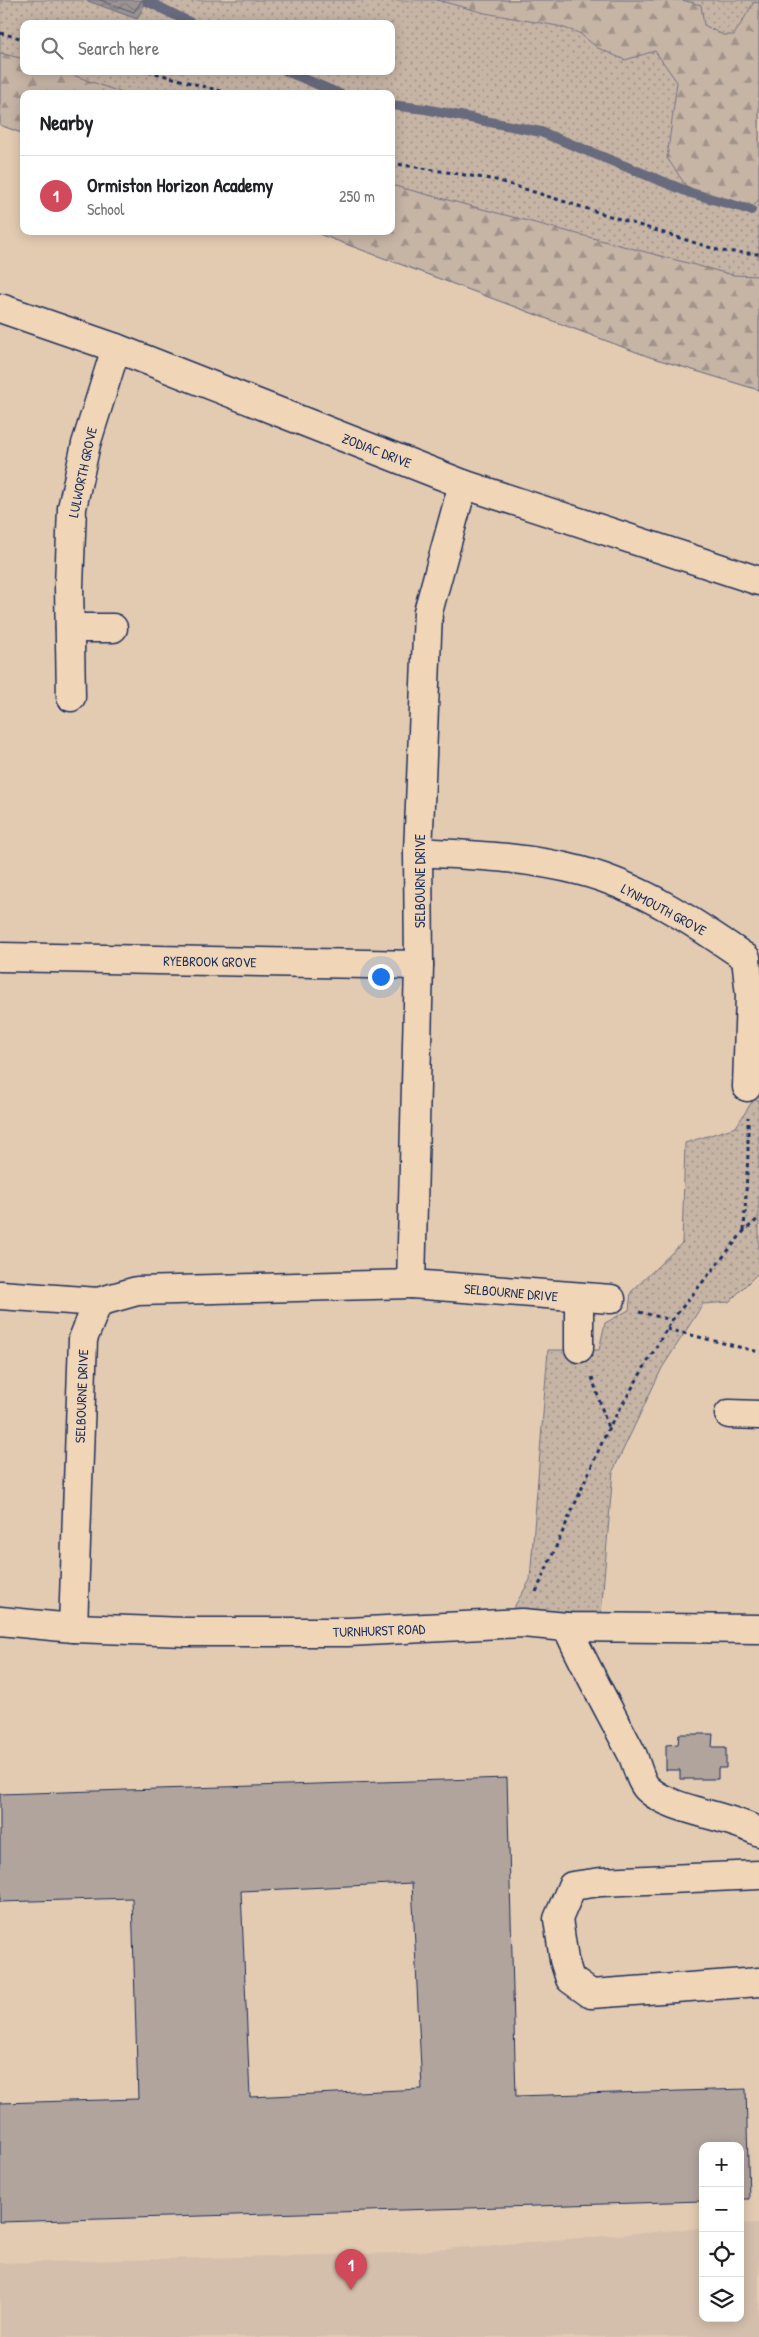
<!DOCTYPE html>
<meta charset="utf-8">
<style>
body{margin:0;font-family:"Patrick Hand",sans-serif;background:#f2f2f2;color:#202124}
.controls{position:absolute;right:15px;bottom:15px;display:grid;overflow:hidden;border-radius:10px;box-shadow:0 2px 12px #0003}
.controls button{width:45px;height:45px;display:grid;place-items:center;padding:0;border:0;border-bottom:1px solid #e0e0e0;background:#fff;color:#202124;font:25px sans-serif}
.you{position:absolute;left:380px;top:976px;width:18px;height:18px;margin:-12px;border:4px solid #fff;border-radius:50%;background:#1a73e8;box-shadow:0 0 0 8px #1a73e833}
.badge{display:grid;place-items:center;width:32px;height:32px;border-radius:50%;background:#d1495b;color:#fff;font-size:16px;font-weight:700}
.pin{position:absolute;translate:-50% -41px;filter:drop-shadow(0 1px 2px #0008)}
.pin::after{content:'';position:absolute;top:26px;width:18px;height:15px;background:inherit;clip-path:polygon(0 0,100% 0,50% 100%)}
.list{margin:0;padding:0;list-style:none}
h2{display:flex;justify-content:space-between;align-items:center;height:65px;margin:0;padding:0 20px;font-size:21px}
h2 small{font-size:16px;font-weight:400;color:#757577}
.list li{display:grid;grid-template-columns:32px 1fr auto;gap:15px;align-items:center;box-sizing:border-box;height:80px;padding:0 20px;border-top:1px solid #e0e0e0}
.list b{display:block;font-size:19px;white-space:nowrap}
.list p{margin:0;font-size:16px;white-space:nowrap;color:#757577}
.list em{font-size:16px;font-style:normal;color:#757577}
.icon{flex:none;width:28px;height:28px;fill:none;stroke:currentColor;stroke-width:2;stroke-linecap:round;stroke-linejoin:round}
.map{position:relative;flex:none;width:759px;height:2337px;overflow:hidden}
.search{position:absolute;background:#fff;box-shadow:0 2px 12px #0003;left:20px;top:20px;width:375px;height:55px;display:flex;align-items:center;gap:12px;box-sizing:border-box;padding:0 18px;border-radius:10px;color:#757577;font-size:19px}
.panel{position:absolute;background:#fff;box-shadow:0 2px 12px #0003;left:20px;top:90px;width:375px;height:145px;border-radius:10px}
.map>svg:first-child{display:block}
.built{fill:#d4bfac}
.grass{fill:url(#grass-dots);stroke:#707282;fill-rule:evenodd}
.forest{fill:url(#forest-firs);stroke:#707282}
.water{fill:url(#water-waves);stroke:#686b7e}
.lines{fill:none;stroke-linecap:round;stroke-linejoin:round}
.shore{stroke:#4f5773;stroke-width:1}
.stream{stroke:#686b7e;stroke-width:10}
.building{fill:#b1a49d;stroke:#1b2f5e;fill-rule:evenodd}
.minor-casing{stroke:#1b2f5e;stroke-width:31}
.path{stroke:#1b2f5e;stroke-width:3;stroke-dasharray:4 4;stroke-linecap:butt}
.minor{stroke:#f0d5b7;stroke-width:28}
.labels{text-anchor:middle;dominant-baseline:central;stroke-width:5;stroke-linejoin:round;paint-order:stroke}
.street-label{font-size:14px;fill:#1b2f5e;stroke:#f0d5b7}
</style>
<div class="map">
<svg width="759" height="2337" viewBox="0 0 759 2337">
<defs>
<pattern id="grass-dots" width="8" height="8" patternUnits="userSpaceOnUse" patternTransform="scale(1.25)"><rect width="8" height="8" fill="#c6b4a5"/><path d="M2 2h.1M6 6h.1" fill="none" stroke="#a0938a" stroke-width="1.8" stroke-linecap="round"/></pattern>
<pattern id="forest-firs" width="22" height="20" patternUnits="userSpaceOnUse" patternTransform="scale(1.25)"><rect width="22" height="20" fill="#c6b4a5"/><path d="M5 1l3.5 6h-7zM16 11l3.5 6h-7z" fill="#a0938a"/></pattern>
<pattern id="water-waves" width="16" height="10" patternUnits="userSpaceOnUse" patternTransform="scale(1.25)"><rect width="16" height="10" fill="#9c9393"/><path d="M0 5q4-4 8 0t8 0" fill="none" stroke="#7e787b"/></pattern>
</defs>
<rect width="100%" height="100%" fill="#e3cbb2"/>
<filter id="ink" filterUnits="userSpaceOnUse"><feTurbulence type="fractalNoise" baseFrequency=".02" numOctaves="2"/><feDisplacementMap in="SourceGraphic" scale="10" xChannelSelector="R" yChannelSelector="G"/><feConvolveMatrix kernelMatrix="1 2 1 2 8 2 1 2 1" color-interpolation-filters="sRGB"/></filter>
<g filter="url(#ink)">
<polygon class="built" points="759,2223 759,2337 0,2337 0,2263 396,2253 703,2228 703,2318 740,2318 740,2224"/>
<g class="grass">
<path d="M0,0h759v390l-109,-33 -339,-126h80v-137h-367v40l-24,-9zM24,24h367v47h-367z"/>
<polygon points="753,1100 759,1100 759,1272 729,1302 703,1304 662,1368 613,1471 600,1626 504,1624 530,1580 548,1350 599,1350 605,1323 629,1310 631,1292 682,1243 685,1143 736,1127"/>
</g>
<g class="forest">
<polygon points="437,0 682,0 701,5 704,25 723,35 734,35 754,2 759,3 759,199 751,210 691,193 667,158 677,82 655,51 625,60 598,48 579,33 558,26 485,13"/>
<polygon points="0,53 24,59 24,71 62,71 125,94 24,94 24,134 0,125"/>
<polygon points="391,185 733,275 759,276 759,390 650,357 311,231 391,231"/>
</g>
<polygon class="water" points="85,0 147,0 147,1 137,19"/>
<g class="lines">
<polyline class="shore" points="100,0 134,12 142,0"/>
<g class="stream">
<polyline points="147,1 193,24"/>
<polyline points="286,71 340,94"/>
<polyline points="391,105 425,109 541,132 691,193 751,210"/>
</g>
</g>
<g class="building">
<polygon points="679,1734 713,1734 712,1747 726,1747 726,1768 718,1768 718,1779 680,1779 680,1770 666,1770 666,1745 678,1744"/>
<path d="M507,1778l9,318 230,-7 3,110h-9v-53h-37v55l-703,21v-119l138,-4 -6,-201 -132,4v-108zM412,1883l10,206 -172,8 -9,-206z"/>
</g>
<g class="lines">
<g class="minor-casing">
<g id="minor">
<polyline points="0,308 116,348 463,484 759,581"/>
<polyline points="70,628 113,628"/>
<polyline points="71,697 69,586 72,508 86,444 116,348"/>
<path d="M418,852c55,3 110,5 163,19 61,16 114,52 165,87l4,37 -3,92"/>
<polyline points="0,957 419,965"/>
<polyline points="411,1284 611,1299"/>
<polyline points="0,1295 98,1302"/>
<polyline points="579,1297 579,1348"/>
<polyline points="729,1414 759,1415"/>
<polyline points="0,1621 73,1628 186,1632 348,1632 522,1623 567,1627 759,1629"/>
<path d="M567,1627c20,44 44,86 66,129 4,10 8,28 16,34 24,21 79,25 110,42"/>
<polyline points="73,1628 83,1339 98,1302 137,1291 411,1284 419,965 418,852 428,612 463,484"/>
<polyline points="759,1875 601,1882 572,1886 558,1919 564,1960 570,1979 591,1994 759,1982"/>
</g>
</g>
<g class="path">
<polyline points="0,33 24,39"/>
<polyline points="148,71 231,94"/>
<polyline points="391,163 496,180 721,251 759,254"/>
<polyline points="744,1231 748,1154 748,1117"/>
<polyline points="639,1312 672,1320"/>
<polyline points="667,1329 759,1352"/>
<polyline points="592,1377 608,1428"/>
<polyline points="536,1592 608,1429 672,1320 744,1231 759,1218"/>
</g>
<use href="#minor" class="minor"/>
</g>
</g>
<g class="labels">
<g class="street-label">
<text transform="translate(377 450) rotate(21)">ZODIAC DRIVE</text>
<text transform="translate(82 472) rotate(-78)">LULWORTH GROVE</text>
<text transform="translate(419 881) rotate(-90)">SELBOURNE DRIVE</text>
<text transform="translate(664 909) rotate(28)">LYNMOUTH GROVE</text>
<text transform="translate(210 961) rotate(1)">RYEBROOK GROVE</text>
<text transform="translate(511 1292) rotate(5)">SELBOURNE DRIVE</text>
<text transform="translate(81 1396) rotate(-88)">SELBOURNE DRIVE</text>
<text transform="translate(379 1630) rotate(-2)">TURNHURST ROAD</text>
</g>
</g>
</svg>
<div class="controls">
<button>+</button>
<button>−</button>
<button><svg class="icon" aria-label="locate" viewBox="0 0 24 24"><circle cx="12" cy="12" r="6"/><path d="M12 2v4M12 18v4M2 12h4M18 12h4"/></svg></button>
<button><svg class="icon" aria-label="layers" viewBox="0 0 24 24"><path d="M12 4l9 5-9 5-9-5zM3 14l9 5 9-5"/></svg></button>
</div>
<div class="you"></div>
<div class="pin badge" style="left:351px;top:2290px">1</div>
<div class="search"><svg class="icon" aria-label="search" viewBox="0 0 24 24"><circle cx="10" cy="10" r="6"/><path d="M15 15l6 6"/></svg>Search here</div>
<section class="panel">
<h2>Nearby<small></small></h2>
<ul class="list">
<li><span class="badge">1</span><div><b>Ormiston Horizon Academy</b><p>School</p></div><em>250 m</em></li>
</ul>
</section>
</div>
